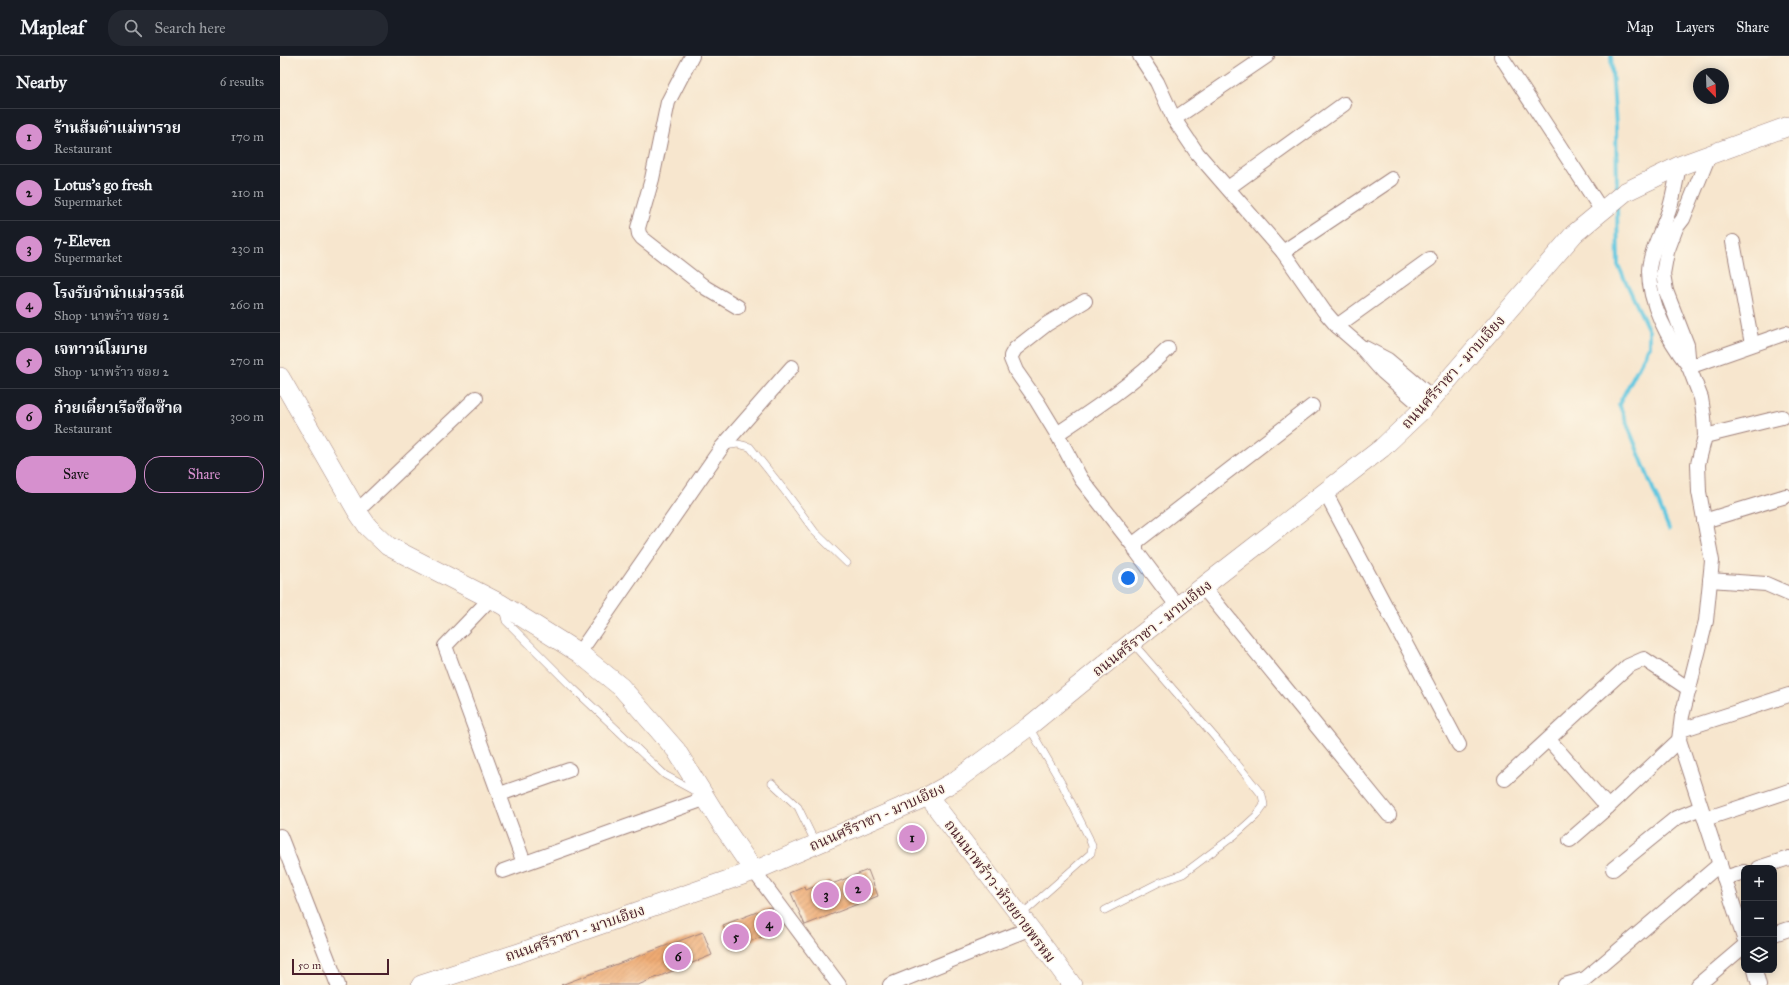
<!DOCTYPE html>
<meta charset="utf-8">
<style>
body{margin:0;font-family:"IM FELL Great Primer","Noto Serif Thai",serif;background:#242831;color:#f1f3f6}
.controls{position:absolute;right:12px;bottom:12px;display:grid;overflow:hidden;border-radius:8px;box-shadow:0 2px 10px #0003}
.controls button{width:36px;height:36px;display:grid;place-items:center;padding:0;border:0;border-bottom:1px solid #363941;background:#171b24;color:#f1f3f6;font:20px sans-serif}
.compass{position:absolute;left:1413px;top:12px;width:36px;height:36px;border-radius:50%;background:#171b24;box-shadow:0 2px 10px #0003;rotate:157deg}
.scale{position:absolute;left:12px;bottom:10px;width:97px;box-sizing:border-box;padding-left:4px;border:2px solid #4a1f2b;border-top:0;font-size:11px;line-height:14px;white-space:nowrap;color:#4a1f2b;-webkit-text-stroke:3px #fcf5e5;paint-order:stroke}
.you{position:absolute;left:848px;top:522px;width:14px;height:14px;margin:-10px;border:3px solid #fff;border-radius:50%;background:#1a73e8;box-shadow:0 0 0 6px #1a73e833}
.badge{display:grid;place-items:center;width:26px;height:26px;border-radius:50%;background:#d690ce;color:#111;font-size:13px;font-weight:700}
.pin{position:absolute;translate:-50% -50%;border:2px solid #fff;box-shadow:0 1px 4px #0006}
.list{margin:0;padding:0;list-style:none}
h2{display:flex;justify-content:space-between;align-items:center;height:52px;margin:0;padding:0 16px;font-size:17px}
h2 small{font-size:13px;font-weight:400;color:#9ea1a6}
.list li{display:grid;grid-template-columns:26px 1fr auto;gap:12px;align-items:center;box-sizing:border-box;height:56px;padding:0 16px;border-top:1px solid #363941}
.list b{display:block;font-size:15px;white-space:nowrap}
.list p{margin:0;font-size:13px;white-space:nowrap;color:#9ea1a6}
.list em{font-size:13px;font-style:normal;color:#9ea1a6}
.actions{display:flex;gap:8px;padding:12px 16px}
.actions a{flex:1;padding:9px 0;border:1px solid #d690ce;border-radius:16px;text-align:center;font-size:14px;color:#d690ce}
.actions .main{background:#d690ce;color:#111}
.icon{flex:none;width:22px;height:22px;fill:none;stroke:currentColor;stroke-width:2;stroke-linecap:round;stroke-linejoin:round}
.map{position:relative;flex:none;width:1509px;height:929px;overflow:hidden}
header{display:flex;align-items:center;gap:24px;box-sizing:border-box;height:56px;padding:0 20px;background:#171b24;border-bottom:1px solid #363941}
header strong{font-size:19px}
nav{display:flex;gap:22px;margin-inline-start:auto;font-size:14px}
.search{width:280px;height:36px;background:#242831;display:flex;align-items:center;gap:10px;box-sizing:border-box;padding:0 14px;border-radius:16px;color:#9ea1a6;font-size:15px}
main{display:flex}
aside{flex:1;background:#171b24}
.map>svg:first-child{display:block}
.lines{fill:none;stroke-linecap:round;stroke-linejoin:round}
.stream{stroke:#62c7e0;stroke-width:4}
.building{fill:url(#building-hatch)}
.lane-casing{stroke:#a0827c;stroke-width:8}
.street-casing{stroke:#a0827c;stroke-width:16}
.secondary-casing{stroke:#a0827c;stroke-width:20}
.lane{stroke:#fff;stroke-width:7}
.street{stroke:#fff;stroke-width:14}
.secondary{stroke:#fff;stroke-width:19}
.labels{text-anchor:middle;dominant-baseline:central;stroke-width:3;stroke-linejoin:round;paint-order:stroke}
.street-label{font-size:15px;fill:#4a1f2b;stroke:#fcf5e5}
</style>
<header>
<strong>Mapleaf</strong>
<div class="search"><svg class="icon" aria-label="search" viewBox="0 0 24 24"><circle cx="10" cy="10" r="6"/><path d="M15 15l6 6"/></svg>Search here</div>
<nav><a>Map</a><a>Layers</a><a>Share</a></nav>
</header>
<main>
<aside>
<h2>Nearby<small>6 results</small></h2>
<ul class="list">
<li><span class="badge">1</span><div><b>ร้านส้มตำแม่พารวย</b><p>Restaurant</p></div><em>170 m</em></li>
<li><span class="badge">2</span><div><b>Lotus's go fresh</b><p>Supermarket</p></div><em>210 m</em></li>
<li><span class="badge">3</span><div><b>7-Eleven</b><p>Supermarket</p></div><em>230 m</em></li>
<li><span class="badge">4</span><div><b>โรงรับจำนำแม่วรรณี</b><p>Shop · นาพร้าว ซอย 2</p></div><em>260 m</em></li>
<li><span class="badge">5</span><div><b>เจทาวน์โมบาย</b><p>Shop · นาพร้าว ซอย 2</p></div><em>270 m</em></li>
<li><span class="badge">6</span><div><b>ก๋วยเตี๋ยวเรือซี๊ดซ๊าด</b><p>Restaurant</p></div><em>300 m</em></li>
</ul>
<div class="actions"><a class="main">Save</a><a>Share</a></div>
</aside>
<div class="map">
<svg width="1509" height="929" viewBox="0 0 1509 929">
<defs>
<pattern id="building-hatch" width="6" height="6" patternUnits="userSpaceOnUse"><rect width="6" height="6" fill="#efab73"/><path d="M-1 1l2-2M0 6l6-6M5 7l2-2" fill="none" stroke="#c48b5f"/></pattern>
</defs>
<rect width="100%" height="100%" fill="#fcf5e5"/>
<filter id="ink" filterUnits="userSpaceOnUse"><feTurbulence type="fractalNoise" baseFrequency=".025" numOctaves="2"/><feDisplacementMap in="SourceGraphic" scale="8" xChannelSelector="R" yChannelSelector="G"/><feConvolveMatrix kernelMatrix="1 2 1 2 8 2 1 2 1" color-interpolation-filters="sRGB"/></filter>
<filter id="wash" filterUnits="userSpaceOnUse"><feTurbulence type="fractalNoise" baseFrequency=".012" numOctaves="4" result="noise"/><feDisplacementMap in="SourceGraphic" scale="16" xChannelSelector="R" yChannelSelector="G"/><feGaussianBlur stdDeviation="0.9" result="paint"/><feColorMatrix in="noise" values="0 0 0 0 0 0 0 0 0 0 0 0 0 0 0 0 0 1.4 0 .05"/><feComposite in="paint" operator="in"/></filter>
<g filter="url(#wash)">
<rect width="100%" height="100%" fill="#f7e6ce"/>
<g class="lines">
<g class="stream">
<polyline points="1331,0 1336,71 1337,134"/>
<polyline points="1337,149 1338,209 1369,275 1369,291 1339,348 1389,473"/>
</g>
</g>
<g id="blocks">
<g class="building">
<polygon points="588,814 598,840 525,869 511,837 525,831 526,834 550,824 552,828"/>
<polygon points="490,851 500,874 452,892 443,869"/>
<polygon points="423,876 432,899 358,929 281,929"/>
</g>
</g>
</g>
<g filter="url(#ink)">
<use href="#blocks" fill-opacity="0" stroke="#a0827c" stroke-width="1"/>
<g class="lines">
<g class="lane-casing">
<g id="lane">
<polyline points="444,390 458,388 470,391 508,439 535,476 567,507"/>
<polyline points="223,553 226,565 293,632 385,719 416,736"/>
<polyline points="492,727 518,751 536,788"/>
<polyline points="825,854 880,826 903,818 955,779 976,760 984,749 982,739 946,694 852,586"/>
<polyline points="741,859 811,797 812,790 809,782 782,728 749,671"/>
</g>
</g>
<g class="street-casing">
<g id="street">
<polyline points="412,0 388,46 372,123 358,172 359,178 362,182 426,232 458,251"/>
<polyline points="860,0 877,26 894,63 917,97 1003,196 1044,255 1057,270 1080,290 1103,316 1144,352"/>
<polyline points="1221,0 1322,155"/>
<polyline points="894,63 987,0"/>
<polyline points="1429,99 1403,163 1396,172 1387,196 1383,218 1386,235 1407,289 1409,311 1421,342 1424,361 1425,380 1418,408 1419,436 1432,505 1426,565 1402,660 1399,684 1464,882"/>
<path d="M1399,110c-3,14 -5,28 -9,41 -5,18 -21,46 -21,64 0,33 19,68 39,94"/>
<polyline points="948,132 1064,48"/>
<polyline points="1453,186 1472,288"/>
<polyline points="1003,196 1112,123"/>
<polyline points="805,245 767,268 735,293 731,300 731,303 736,315 757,345 777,378 801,423 855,492"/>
<polyline points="1057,270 1150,203"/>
<polyline points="1085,292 1108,304 1153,342"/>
<polyline points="1409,311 1506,277"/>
<path d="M777,378c39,-26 78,-52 111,-85"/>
<polyline points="1425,380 1502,361"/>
<polyline points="1045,436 1179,689"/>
<polyline points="77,455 196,342"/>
<polyline points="1424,465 1506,440"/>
<polyline points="1430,524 1486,528 1509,538"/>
<polyline points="923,531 1109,759"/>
<polyline points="211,542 165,590 244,807"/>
<polyline points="898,551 856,495 856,486 1032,350"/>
<polyline points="299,597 442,391 512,311"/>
<polyline points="1401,674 1509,639"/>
<polyline points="1269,684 1328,751"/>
<polyline points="1225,723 1348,610 1364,603 1409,633"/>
<polyline points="220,738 289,714"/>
<polyline points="1425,763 1509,735"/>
<polyline points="0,780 58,929"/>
<polyline points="1290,784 1328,751 1399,684"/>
<polyline points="1478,812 1509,802"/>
<polyline points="1333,813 1396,762 1421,752"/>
<polyline points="223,815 427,742"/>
<polyline points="474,815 559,929"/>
<polyline points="1444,822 1464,816"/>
<polyline points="1494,878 1509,873"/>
<polyline points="1475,914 1479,929"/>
<polyline points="610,929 751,872"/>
<polyline points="1285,929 1305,923 1440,808"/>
<polyline points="1418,929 1464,890"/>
</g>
</g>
<g class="secondary-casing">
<g id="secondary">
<polyline points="0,321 77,455 88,471 108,490 221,548 299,597 341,631 396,694 441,767 474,815"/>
<path d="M648,740c48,64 98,125 144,189"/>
<polyline points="141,929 239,897 474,815 648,740 675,725 748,671 852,586 1102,392 1144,352 1294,178 1345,136 1399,110 1509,70"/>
</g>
</g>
<use href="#lane" class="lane"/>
<use href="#street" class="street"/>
<use href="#secondary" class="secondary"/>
</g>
</g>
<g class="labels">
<g class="street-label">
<text transform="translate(1173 316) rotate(-48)">ถนนศรีราชา - มาบเอียง</text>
<text transform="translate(872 572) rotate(-38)">ถนนศรีราชา - มาบเอียง</text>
<text transform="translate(597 761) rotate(-24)">ถนนศรีราชา - มาบเอียง</text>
<text transform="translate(720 835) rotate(53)">ถนนนาพร้าว-ห้วยยายพรหม</text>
<text transform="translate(295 877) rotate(-19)">ถนนศรีราชา - มาบเอียง</text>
</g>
</g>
</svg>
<div class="controls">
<button>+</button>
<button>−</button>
<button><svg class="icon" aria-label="layers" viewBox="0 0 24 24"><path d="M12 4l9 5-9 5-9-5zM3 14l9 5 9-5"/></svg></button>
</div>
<svg class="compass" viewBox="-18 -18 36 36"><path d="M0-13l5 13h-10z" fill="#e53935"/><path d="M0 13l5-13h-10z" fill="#9ea1a6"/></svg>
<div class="scale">50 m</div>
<div class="you"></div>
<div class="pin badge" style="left:632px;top:782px">1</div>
<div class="pin badge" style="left:578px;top:833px">2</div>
<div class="pin badge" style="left:546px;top:839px">3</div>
<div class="pin badge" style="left:489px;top:868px">4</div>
<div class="pin badge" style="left:456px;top:881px">5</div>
<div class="pin badge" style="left:398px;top:901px">6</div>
</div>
</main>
